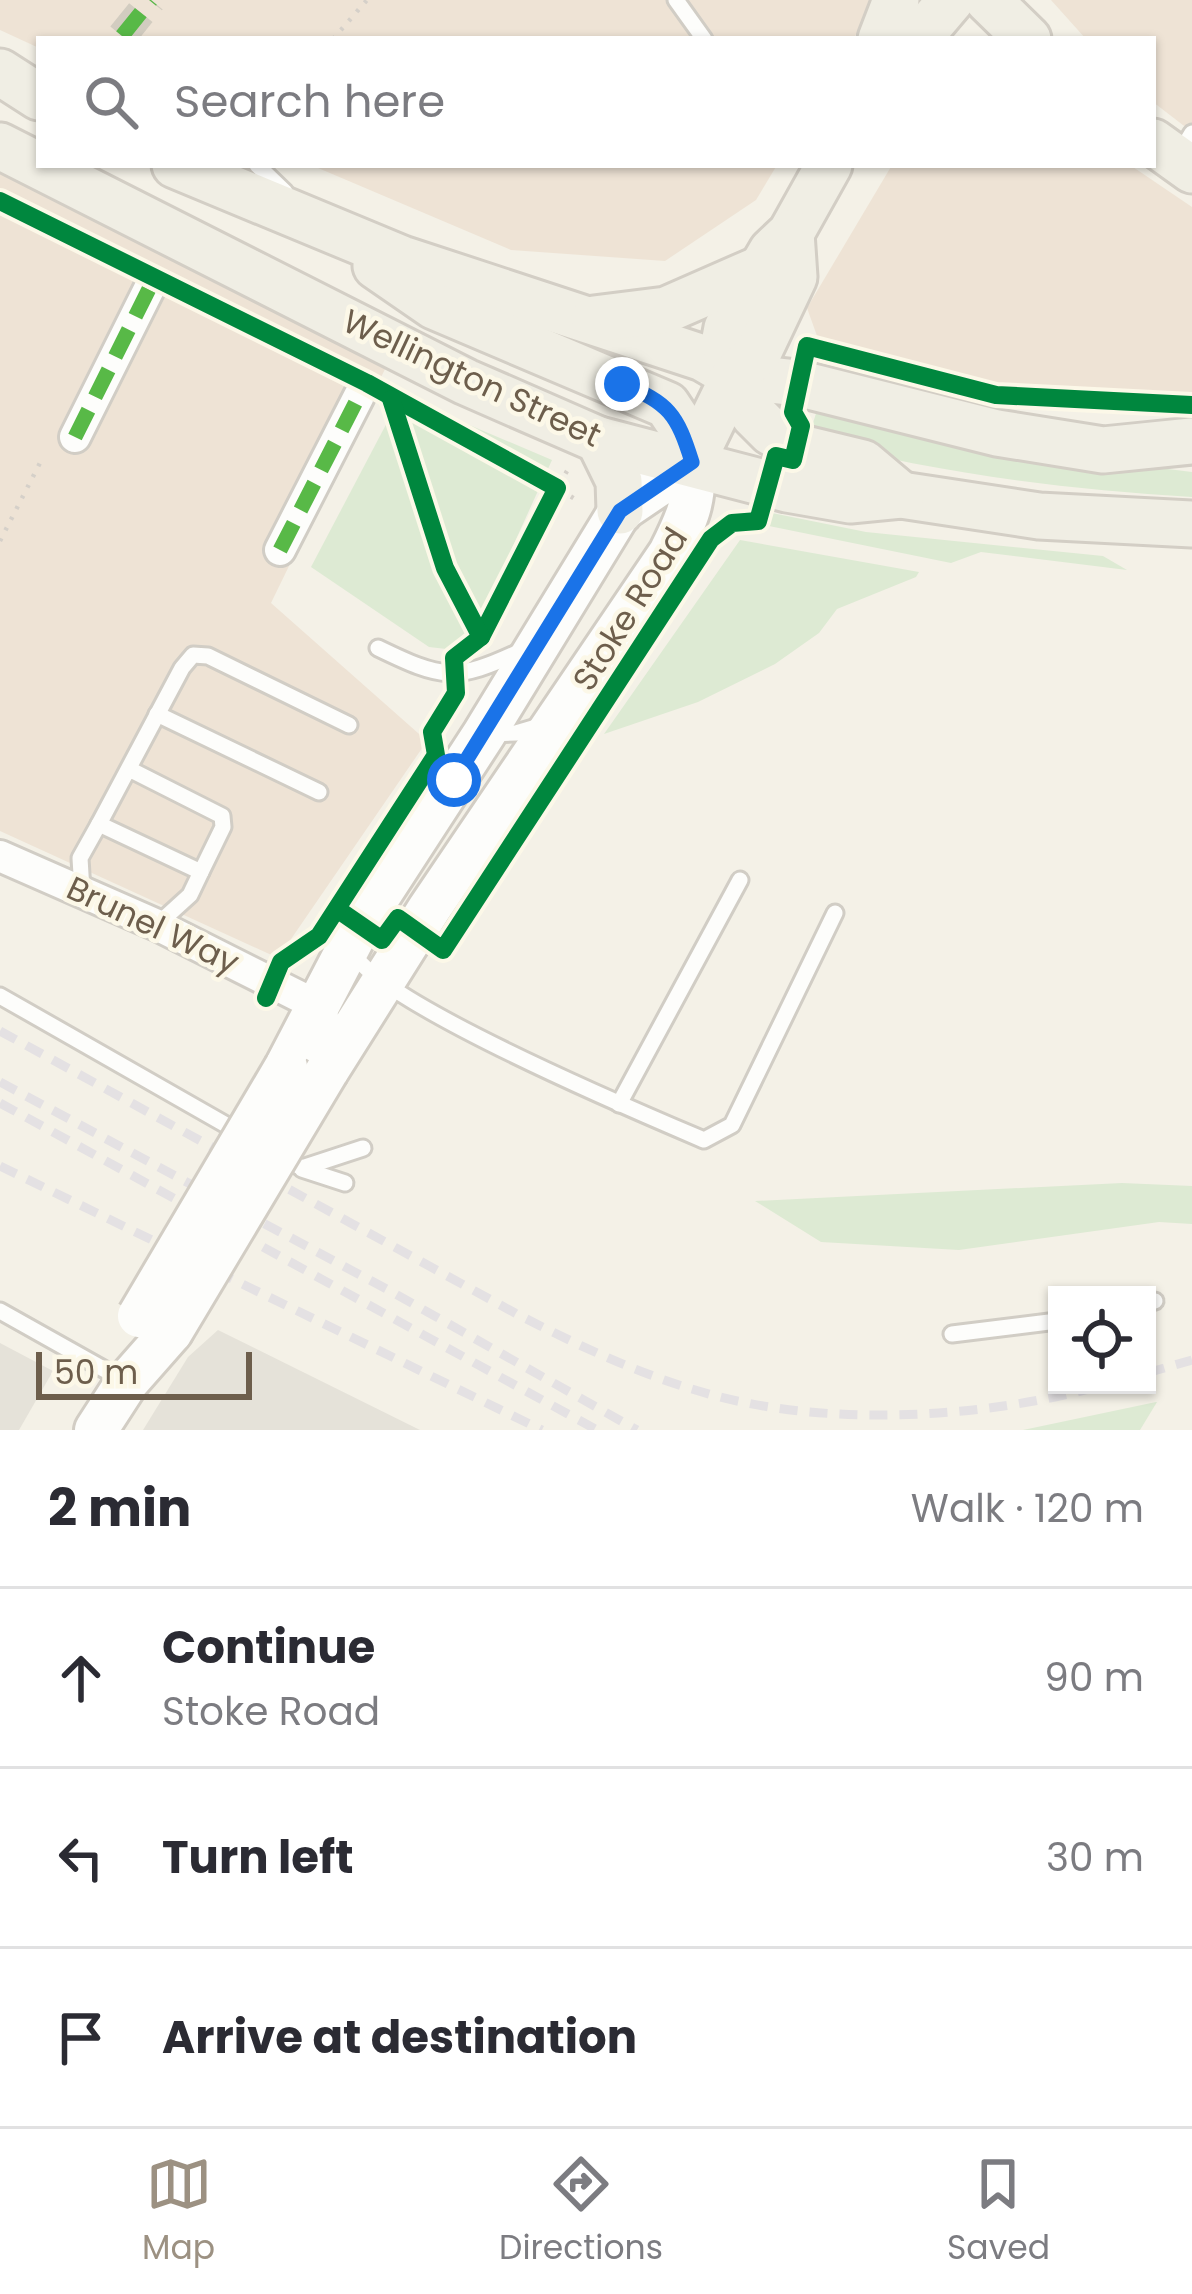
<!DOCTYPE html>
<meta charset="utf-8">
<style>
body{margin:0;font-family:Poppins,sans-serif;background:#f2f2f3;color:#2b2b33}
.controls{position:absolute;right:36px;bottom:36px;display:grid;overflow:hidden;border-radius:0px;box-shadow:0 3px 9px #0004}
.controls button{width:108px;height:108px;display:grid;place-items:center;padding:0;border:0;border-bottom:3px solid #e1e1e2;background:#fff;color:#2b2b33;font:60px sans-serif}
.scale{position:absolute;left:36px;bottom:30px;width:216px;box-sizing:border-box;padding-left:12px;border:6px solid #6d5e4c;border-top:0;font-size:33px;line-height:42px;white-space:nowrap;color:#6d5e4c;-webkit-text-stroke:9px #fcf8e8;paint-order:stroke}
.stop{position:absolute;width:36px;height:36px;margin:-27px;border:9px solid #1a73e8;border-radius:50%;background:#fff}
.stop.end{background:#1a73e8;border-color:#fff;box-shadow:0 3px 12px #0008}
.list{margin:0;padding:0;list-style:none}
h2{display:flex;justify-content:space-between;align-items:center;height:156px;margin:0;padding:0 48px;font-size:51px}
h2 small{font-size:39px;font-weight:400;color:#7c7c81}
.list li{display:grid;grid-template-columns:78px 1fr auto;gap:36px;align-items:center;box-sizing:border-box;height:180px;padding:0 48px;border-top:3px solid #e1e1e2}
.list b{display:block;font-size:45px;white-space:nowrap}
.list p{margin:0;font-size:39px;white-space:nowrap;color:#7c7c81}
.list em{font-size:39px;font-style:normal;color:#7c7c81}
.icon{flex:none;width:66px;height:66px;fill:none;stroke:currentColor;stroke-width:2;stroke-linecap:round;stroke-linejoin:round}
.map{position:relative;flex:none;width:1192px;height:1430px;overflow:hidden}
.search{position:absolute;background:#fff;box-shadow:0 3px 9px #0004;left:36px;right:36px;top:36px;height:132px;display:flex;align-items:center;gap:30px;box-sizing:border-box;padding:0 42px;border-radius:0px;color:#7c7c81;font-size:45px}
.sheet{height:696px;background:#fff}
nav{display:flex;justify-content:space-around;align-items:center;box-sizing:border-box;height:168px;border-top:3px solid #e1e1e2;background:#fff;font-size:33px;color:#7c7c81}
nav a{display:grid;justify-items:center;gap:6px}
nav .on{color:#9c9182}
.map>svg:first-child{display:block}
.commercial{fill:#eee3d5}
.industrial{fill:#e5e2d9}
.green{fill:#ddead3}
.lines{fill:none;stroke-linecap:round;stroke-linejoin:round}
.street-tunnel{stroke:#d2ccc0;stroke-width:30;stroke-dasharray:30 15;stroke-linecap:butt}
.lane-casing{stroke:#d1cdc5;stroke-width:21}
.street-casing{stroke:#d1cdc5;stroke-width:36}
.secondary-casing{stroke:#d2cdc4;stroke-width:48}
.primary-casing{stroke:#d3cec5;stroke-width:51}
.path{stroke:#d5d0c9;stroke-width:4.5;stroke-dasharray:3 9;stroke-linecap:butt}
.lane{stroke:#fdfdfb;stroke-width:15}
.street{stroke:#fdfdfb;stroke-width:30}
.secondary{stroke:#fdfdfb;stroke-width:42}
.primary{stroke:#f0eee4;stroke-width:45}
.rail{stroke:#e4e1e3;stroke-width:9;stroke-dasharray:18 12;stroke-linecap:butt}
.secondary-bridge-casing{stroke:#d2cdc4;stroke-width:48;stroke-linecap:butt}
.secondary-bridge{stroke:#fdfdfb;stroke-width:42}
.quiet{stroke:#58b947;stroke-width:15;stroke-dasharray:30 15;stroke-linecap:butt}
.cycleway-casing{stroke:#fcf8e8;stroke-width:26}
.cycleway{stroke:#00873e;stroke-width:18}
.route{stroke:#1a73e8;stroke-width:15}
.labels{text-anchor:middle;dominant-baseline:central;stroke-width:9;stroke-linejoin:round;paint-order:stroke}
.street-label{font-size:33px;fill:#6d5e4c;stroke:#fcf8e8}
</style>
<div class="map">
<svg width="1192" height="1430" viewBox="0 0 1192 1430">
<rect width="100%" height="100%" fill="#f4f1e7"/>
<g class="commercial">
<polygon points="0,0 877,0 853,39 39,39 39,48 0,30"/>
<polygon points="1051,0 1192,0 1192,132 1153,102 1153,39 1086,39"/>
<polygon points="0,161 386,367 271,603 427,741 278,958 0,831"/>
<polygon points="311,165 777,165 756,200 665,261 511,250"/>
<polygon points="892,165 1130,165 1192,207 1192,395 1039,395 821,347 807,308"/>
</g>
<g class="industrial">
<polygon points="218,1330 420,1430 143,1430 188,1357"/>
<polygon points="0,1343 53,1371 19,1430 0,1430"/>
</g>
<g class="green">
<polygon points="401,396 552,460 483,612 455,650 429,647 311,567"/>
<path d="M818,407l318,58 56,7v25c-130,-8 -258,-24 -384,-58z"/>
<polygon points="772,513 866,532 1103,556 1127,570 981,552 951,563 769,526"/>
<polygon points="740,540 919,572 916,577 837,609 819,633 775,664 698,702 604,734"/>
<polygon points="1122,1183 1192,1186 1192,1224 1159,1222 959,1250 821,1242 755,1201"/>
<polygon points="1157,1402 1140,1430 1023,1430 1156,1402"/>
</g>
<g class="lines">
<polyline class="street-tunnel" points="122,36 151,0"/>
<g class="lane-casing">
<g id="lane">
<polyline points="676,0 704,39"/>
<polyline points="1178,156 1192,133"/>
<polyline points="257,165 285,192"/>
<path d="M378,648c64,31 77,34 143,3"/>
<polyline points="157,714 319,792"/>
<polyline points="491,734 516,733 543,725"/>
<polyline points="129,769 222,816 223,827 201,872 99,824 182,668 193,655 208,656 349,725"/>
<polyline points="82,891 80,858 99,824"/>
<polyline points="157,925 190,895 201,872"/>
<path d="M353,953c29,51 285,159 351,187l28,-15 103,-212"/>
<polyline points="0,996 242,1134"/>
<polyline points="619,1104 740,880"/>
<polyline points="278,1155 302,1168 363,1148"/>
<polyline points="302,1169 345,1183"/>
<polyline points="1147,1303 1155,1301"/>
<polyline points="0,1311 123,1380"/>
<polyline points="952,1334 1057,1321"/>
</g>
</g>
<g class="street-casing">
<g id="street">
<polyline points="75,437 151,285"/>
<polyline points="280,550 359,396"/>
<polyline points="0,856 157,925 320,1007 325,1024"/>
</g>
</g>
<g class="secondary-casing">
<g id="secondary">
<path d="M286,1067l74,-142 124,-191 136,-223 72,-49c5,37 -6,59 -22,91l-241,356 -102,162"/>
<polyline points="96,1430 127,1382 171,1332"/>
</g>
</g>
<g class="primary-casing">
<g id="primary">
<polyline points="988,0 1028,39"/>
<polyline points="881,39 896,0"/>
<polyline points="918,39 951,0"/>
<polyline points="0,72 39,97"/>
<polyline points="1153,142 1192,170"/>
<polyline points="0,146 466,382 599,440 787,489 850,500 901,495 1039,516 1192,524"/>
<polyline points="175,165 402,259 703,358 734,376 797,383 997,433 1103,450 1192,441"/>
<polyline points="829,165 791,233 772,251 762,268 727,328 724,344 753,414 771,432 797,447 863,463 901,495"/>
<polyline points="376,266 434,306 667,405 681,426 692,462"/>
<polyline points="594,319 666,310 762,268"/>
<polyline points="599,440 619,481 620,511"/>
<polyline points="692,462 734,376 758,353 794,277 791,233"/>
</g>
</g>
<g class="path">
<polyline points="120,39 122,36"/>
<polyline points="333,39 367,0"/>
<polyline points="567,471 557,488 575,499"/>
<polyline points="0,541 42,459"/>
</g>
<use href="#lane" class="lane"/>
<use href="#street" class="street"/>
<use href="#secondary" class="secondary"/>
<use href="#primary" class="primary"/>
<g class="rail">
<path d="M0,1031l515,282c60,31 121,60 187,79 121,36 281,27 402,-7"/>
<polyline points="0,1082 392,1292 637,1430"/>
<polyline points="0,1103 597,1430"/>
<polyline points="0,1166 542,1430"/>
<polyline points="1147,1373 1192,1360"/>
</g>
<g class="secondary-bridge-casing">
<g id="secondary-bridge">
<polyline points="139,1316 286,1067"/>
<polyline points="171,1332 327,1071"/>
</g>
</g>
<use href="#secondary-bridge" class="secondary-bridge"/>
<g class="quiet">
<polyline points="122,36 151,0"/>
<polyline points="75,437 151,285"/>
<polyline points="280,550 359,396"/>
</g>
<g class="cycleway-casing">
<g id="cycleway">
<polyline points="0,201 367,383 557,488 481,637"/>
<polyline points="337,909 382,940 398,918 443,950 711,539 732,523 758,521 776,456 793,460 801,426 793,412 807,346 996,395 1192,405"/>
<polyline points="266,998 281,962 319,936 436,755 432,732 456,693 454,658 481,637 445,568 391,399"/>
</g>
</g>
<use href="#cycleway" class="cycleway"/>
</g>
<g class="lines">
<path class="route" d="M454,780l166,-269 72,-49c-15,-48 -23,-59 -70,-78"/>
</g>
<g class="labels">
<g class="street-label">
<text transform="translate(472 378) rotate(25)">Wellington Street</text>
<text transform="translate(630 609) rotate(-58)">Stoke Road</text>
<text transform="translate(153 925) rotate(25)">Brunel Way</text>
</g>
</g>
</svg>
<div class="controls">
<button><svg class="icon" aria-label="locate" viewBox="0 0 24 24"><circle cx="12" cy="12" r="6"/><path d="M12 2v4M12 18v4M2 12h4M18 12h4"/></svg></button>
</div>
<div class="scale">50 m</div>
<div class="stop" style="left:454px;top:780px"></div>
<div class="stop end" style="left:622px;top:384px"></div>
<div class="search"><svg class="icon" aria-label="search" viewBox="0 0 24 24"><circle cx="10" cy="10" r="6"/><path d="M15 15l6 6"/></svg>Search here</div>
</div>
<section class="sheet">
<h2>2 min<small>Walk · 120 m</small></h2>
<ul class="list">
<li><svg class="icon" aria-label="ahead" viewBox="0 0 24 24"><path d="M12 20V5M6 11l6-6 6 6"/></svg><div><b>Continue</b><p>Stoke Road</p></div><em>90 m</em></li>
<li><svg class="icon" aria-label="left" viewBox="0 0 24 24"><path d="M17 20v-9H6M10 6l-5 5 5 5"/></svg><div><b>Turn left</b></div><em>30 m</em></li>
<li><svg class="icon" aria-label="arrive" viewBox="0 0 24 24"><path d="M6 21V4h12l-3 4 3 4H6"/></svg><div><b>Arrive at destination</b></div></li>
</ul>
</section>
<nav>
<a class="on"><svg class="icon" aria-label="map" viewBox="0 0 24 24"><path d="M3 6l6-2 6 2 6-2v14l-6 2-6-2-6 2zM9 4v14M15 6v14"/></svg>Map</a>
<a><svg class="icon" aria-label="directions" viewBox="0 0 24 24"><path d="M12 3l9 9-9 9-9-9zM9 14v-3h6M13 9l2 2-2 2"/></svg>Directions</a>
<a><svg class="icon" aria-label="saved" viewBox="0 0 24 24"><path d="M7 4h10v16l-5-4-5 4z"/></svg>Saved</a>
</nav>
